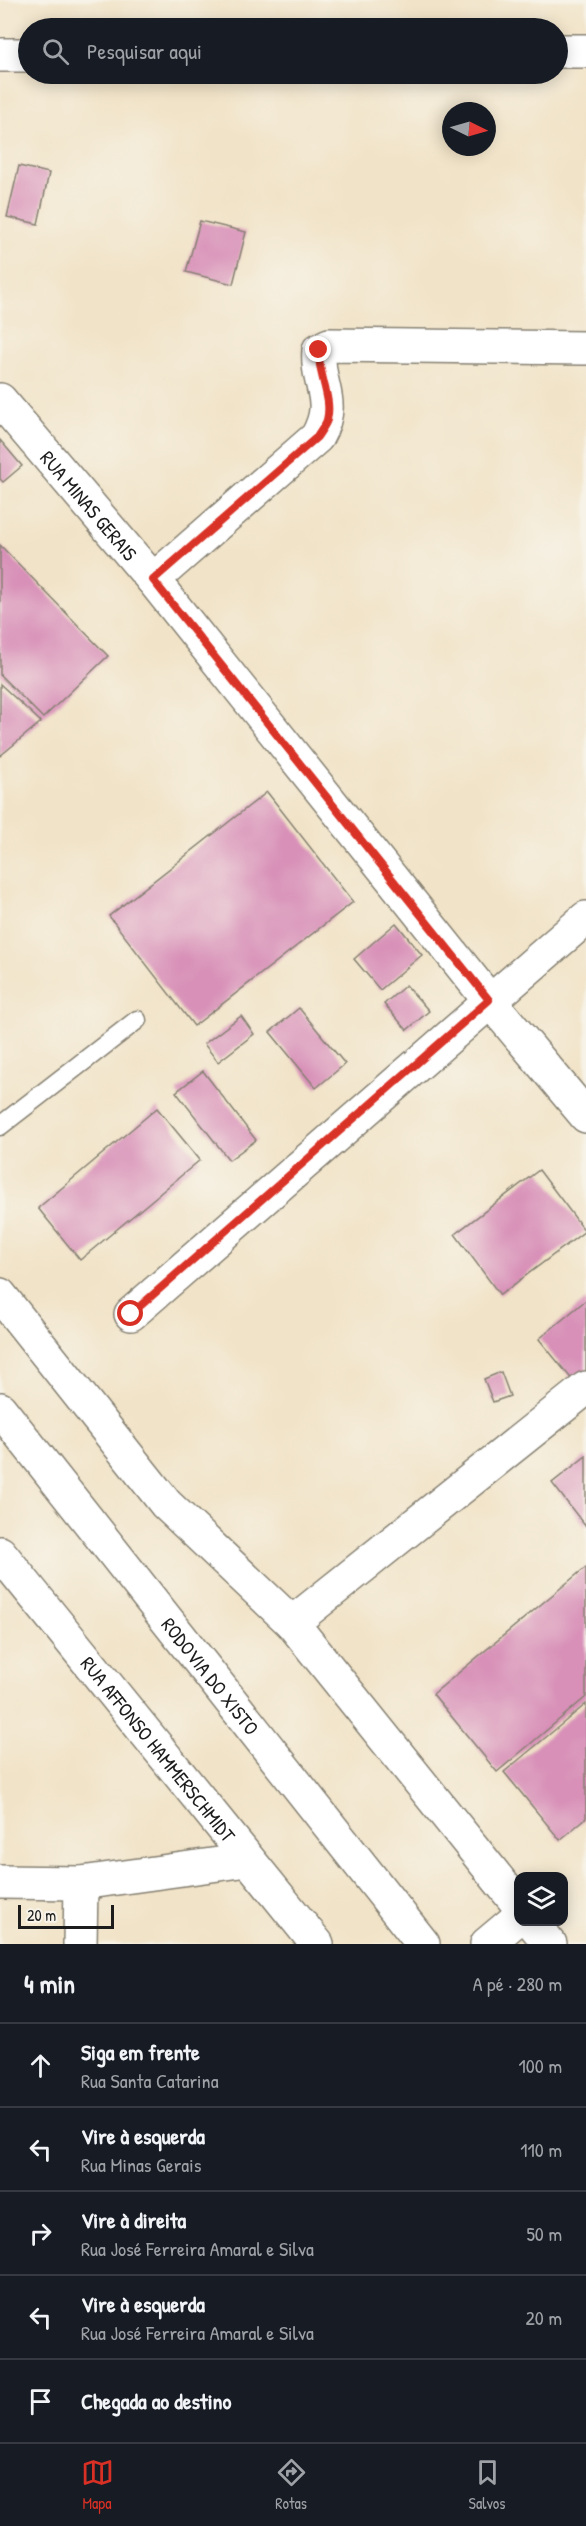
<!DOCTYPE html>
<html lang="pt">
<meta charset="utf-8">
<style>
body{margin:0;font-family:"Patrick Hand",sans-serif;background:#20242c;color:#f1f3f6}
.controls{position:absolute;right:18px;bottom:18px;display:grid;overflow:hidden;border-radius:12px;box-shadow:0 3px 15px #0003}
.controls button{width:54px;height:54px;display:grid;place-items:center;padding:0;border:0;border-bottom:2px solid #363941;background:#171b24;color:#f1f3f6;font:30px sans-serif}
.compass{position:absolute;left:442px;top:102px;width:54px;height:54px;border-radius:50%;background:#171b24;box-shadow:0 3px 15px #0003;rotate:95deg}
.scale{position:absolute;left:18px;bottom:15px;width:96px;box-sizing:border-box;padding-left:6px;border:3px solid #1c1c1c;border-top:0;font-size:16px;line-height:21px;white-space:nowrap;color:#1c1c1c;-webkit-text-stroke:4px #f7f3e8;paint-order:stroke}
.stop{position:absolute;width:18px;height:18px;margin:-14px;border:4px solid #d93025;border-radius:50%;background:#fff}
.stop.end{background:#d93025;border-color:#fff;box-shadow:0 2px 6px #0008}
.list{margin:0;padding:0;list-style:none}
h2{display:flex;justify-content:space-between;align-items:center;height:78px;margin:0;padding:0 24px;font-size:26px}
h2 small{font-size:20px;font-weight:400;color:#9ea1a6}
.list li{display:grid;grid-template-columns:39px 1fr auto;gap:18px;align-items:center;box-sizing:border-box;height:84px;padding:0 24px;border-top:2px solid #363941}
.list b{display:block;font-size:22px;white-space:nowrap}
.list p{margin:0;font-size:20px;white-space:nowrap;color:#9ea1a6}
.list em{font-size:20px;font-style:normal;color:#9ea1a6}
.icon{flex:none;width:33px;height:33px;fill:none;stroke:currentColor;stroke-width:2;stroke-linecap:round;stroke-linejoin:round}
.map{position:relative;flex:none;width:586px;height:1944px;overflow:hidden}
.search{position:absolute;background:#171b24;box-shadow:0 3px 15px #0003;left:18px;right:18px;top:18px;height:66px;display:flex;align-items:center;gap:15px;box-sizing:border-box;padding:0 21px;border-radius:33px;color:#9ea1a6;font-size:22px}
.sheet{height:498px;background:#171b24}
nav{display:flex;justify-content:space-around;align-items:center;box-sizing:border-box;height:84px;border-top:2px solid #363941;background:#171b24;font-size:16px;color:#9ea1a6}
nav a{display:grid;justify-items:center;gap:3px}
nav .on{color:#d93025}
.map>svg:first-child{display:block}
.building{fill:#d890b8}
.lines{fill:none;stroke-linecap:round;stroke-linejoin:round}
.lane-casing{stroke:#868072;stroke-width:21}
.street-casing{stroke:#868072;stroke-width:36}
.highway-casing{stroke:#868072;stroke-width:36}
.lane{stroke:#fff;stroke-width:18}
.street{stroke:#fff;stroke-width:33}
.highway{stroke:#fff;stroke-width:33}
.route{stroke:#d93025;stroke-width:8}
.labels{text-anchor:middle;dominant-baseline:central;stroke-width:4.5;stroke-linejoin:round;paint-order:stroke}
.street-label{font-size:20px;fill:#1c1c1c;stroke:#f7f3e8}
</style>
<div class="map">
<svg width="586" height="1944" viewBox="0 0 586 1944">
<rect width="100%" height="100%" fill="#f7f3e8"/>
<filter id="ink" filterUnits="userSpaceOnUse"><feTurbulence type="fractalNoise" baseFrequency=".0167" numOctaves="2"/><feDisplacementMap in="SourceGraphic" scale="12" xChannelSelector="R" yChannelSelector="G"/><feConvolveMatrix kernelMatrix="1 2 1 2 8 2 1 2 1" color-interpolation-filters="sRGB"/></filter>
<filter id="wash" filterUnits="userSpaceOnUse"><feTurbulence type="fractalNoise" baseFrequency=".008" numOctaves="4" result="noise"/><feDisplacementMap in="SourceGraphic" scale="24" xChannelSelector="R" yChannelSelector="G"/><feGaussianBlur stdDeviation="1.35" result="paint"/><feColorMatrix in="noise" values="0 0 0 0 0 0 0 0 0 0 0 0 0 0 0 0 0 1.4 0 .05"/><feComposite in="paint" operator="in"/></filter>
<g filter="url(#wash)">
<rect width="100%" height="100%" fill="#f1e3c7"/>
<g id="blocks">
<g class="building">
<polygon points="19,166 49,173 38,224 7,217"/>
<polygon points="200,221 246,232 233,284 186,272"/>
<polygon points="0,440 22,466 3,482 0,479"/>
<polygon points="0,545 108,656 43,718 0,675"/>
<polygon points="0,684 41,722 0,756"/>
<polygon points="267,792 353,902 194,1026 109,916"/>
<polygon points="396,923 422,955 380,990 354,959"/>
<polygon points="406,985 429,1011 407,1030 384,1004"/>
<polygon points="299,1008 345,1064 316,1088 270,1032"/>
<polygon points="241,1016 254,1034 218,1062 204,1044"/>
<polygon points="203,1071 256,1140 229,1160 176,1092"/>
<polygon points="157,1108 200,1160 80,1260 38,1208"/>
<polygon points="539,1170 585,1231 500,1295 455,1234"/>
<polygon points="586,1300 586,1372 574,1382 539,1339"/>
<polygon points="501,1372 510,1396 493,1402 484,1379"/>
<polygon points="586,1456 586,1527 552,1483"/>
<polygon points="586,1567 586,1697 497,1772 433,1694"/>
<polygon points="586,1704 586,1818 560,1840 504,1772"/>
</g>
</g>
</g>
<g filter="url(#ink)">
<use href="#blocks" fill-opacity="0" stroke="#868072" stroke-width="1.5"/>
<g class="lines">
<g class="lane-casing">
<polyline id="lane" points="0,1126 137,1020"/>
</g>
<g class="street-casing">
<g id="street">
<polyline points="558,51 586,51"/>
<polyline points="0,55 28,55"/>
<path id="s1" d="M0,400l153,180 336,420 97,116"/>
<path d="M153,580l164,-143c21,-38 -1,-50 2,-87l10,-5 257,3"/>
<polyline points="0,1295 166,1504 292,1623 518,1904"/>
<polyline points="131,1314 586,918"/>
<path id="s2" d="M0,1553l317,391"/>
<polyline points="292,1623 586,1388"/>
<polyline points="0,1882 81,1883 248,1860"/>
<polyline points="532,1922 550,1944"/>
<polyline points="80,1944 81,1883"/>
<polyline points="487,1944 518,1918"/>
</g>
</g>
<g class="highway-casing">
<g id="highway">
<path id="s3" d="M0,1409l423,535"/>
</g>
</g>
<use href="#lane" class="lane"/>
<use href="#street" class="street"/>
<use href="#highway" class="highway"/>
</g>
</g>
<g class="lines" filter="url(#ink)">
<path class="route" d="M131,1314l358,-314 -336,-420 164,-143c3,-5 8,-11 10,-17 6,-22 -10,-47 -8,-70"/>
</g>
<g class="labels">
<g class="street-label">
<text stroke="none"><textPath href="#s1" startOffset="138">RUA MINAS GERAIS</textPath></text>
<text stroke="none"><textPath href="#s3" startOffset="340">RODOVIA DO XISTO</textPath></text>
<text stroke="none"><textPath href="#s2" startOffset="252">RUA AFFONSO HAMMERSCHMIDT</textPath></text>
</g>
</g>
</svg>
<div class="controls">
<button><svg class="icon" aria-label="layers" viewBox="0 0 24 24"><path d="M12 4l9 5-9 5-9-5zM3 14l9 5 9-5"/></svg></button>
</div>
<svg class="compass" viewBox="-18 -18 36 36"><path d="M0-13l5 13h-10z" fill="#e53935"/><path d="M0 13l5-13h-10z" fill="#9ea1a6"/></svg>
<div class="scale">20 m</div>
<div class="stop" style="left:131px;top:1314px"></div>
<div class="stop end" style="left:319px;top:350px"></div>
<div class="search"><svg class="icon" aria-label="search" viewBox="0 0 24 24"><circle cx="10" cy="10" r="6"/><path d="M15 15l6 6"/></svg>Pesquisar aqui</div>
</div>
<section class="sheet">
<h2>4 min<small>A pé · 280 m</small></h2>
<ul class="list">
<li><svg class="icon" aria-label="ahead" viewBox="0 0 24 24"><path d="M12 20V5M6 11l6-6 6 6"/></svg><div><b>Siga em frente</b><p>Rua Santa Catarina</p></div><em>100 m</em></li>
<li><svg class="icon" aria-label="left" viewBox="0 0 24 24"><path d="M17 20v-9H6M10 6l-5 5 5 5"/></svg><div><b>Vire à esquerda</b><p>Rua Minas Gerais</p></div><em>110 m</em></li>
<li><svg class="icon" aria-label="right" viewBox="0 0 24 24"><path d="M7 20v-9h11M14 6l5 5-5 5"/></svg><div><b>Vire à direita</b><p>Rua José Ferreira Amaral e Silva</p></div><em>50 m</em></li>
<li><svg class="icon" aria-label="left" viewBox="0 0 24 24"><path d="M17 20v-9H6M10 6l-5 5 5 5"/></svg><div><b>Vire à esquerda</b><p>Rua José Ferreira Amaral e Silva</p></div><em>20 m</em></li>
<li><svg class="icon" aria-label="arrive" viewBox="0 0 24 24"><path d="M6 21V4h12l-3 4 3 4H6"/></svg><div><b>Chegada ao destino</b></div></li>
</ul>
</section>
<nav>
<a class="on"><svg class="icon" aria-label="map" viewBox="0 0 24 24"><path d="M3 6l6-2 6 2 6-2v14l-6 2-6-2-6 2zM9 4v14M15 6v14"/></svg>Mapa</a>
<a><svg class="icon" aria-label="directions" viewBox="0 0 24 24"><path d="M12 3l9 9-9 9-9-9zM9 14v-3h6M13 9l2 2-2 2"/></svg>Rotas</a>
<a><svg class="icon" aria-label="saved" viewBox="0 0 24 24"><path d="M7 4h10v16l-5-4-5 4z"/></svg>Salvos</a>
</nav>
